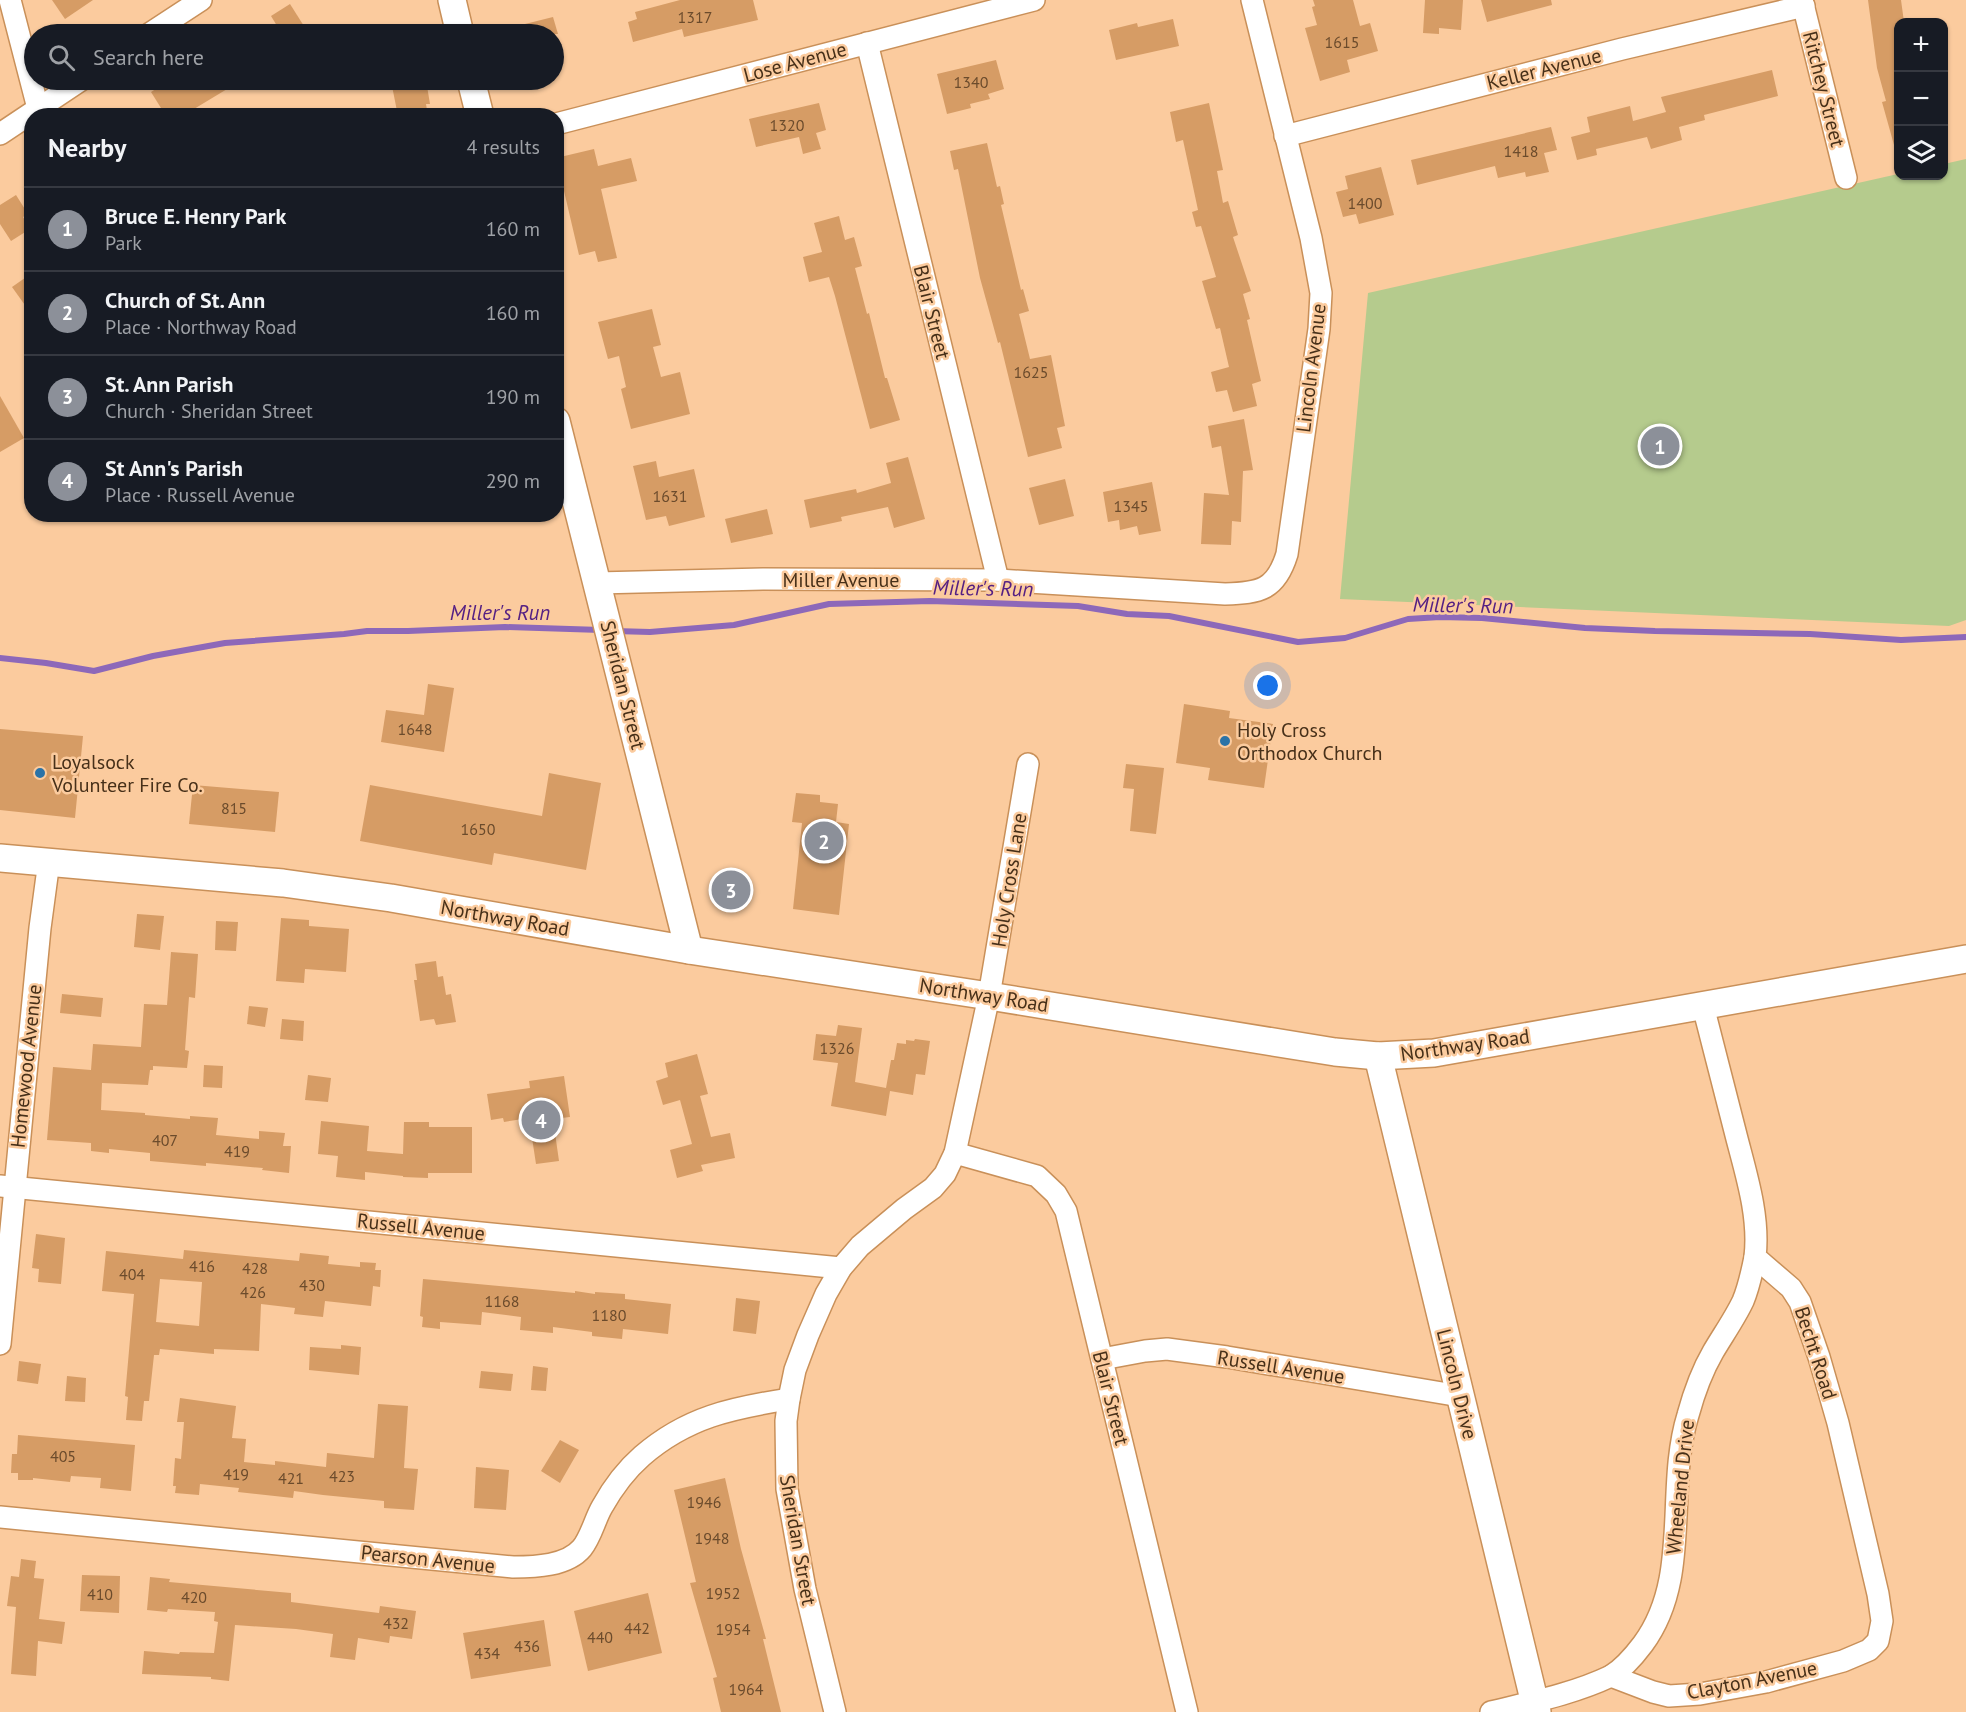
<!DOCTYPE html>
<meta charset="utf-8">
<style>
body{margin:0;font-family:"PT Sans",sans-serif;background:#20242c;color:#f1f3f6}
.controls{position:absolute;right:18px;top:18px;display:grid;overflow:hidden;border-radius:12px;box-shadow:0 2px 4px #0004}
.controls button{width:54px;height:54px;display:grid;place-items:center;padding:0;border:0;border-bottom:2px solid #363941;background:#171b24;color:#f1f3f6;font:30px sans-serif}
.you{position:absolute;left:1268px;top:686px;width:21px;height:21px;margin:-15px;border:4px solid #fff;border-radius:50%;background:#1a73e8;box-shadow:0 0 0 9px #1a73e833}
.badge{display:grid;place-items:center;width:39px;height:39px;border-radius:50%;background:#8c9099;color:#fff;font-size:20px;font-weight:700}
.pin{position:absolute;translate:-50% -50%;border:3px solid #fff;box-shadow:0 2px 6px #0006}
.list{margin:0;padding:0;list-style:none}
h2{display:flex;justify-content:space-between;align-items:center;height:78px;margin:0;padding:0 24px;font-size:26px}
h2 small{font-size:20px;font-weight:400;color:#9ea1a6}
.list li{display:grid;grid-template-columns:39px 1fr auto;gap:18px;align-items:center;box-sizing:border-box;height:84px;padding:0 24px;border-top:2px solid #363941}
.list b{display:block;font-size:22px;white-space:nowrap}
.list p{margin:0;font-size:20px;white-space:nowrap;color:#9ea1a6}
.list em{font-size:20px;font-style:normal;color:#9ea1a6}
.icon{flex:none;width:33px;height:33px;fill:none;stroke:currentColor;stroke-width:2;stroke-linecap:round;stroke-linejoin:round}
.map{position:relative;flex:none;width:1966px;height:1712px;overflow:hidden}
.search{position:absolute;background:#171b24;box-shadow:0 2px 4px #0004;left:24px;top:24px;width:540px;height:66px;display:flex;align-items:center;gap:15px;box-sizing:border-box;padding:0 21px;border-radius:33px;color:#9ea1a6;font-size:22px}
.panel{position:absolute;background:#171b24;box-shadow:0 2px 4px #0004;left:24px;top:108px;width:540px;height:414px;border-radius:24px}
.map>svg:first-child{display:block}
.green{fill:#b5cb8d}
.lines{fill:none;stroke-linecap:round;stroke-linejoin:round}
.stream{stroke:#8d68b9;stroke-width:6}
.building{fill:#d69c65;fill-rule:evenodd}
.minor-casing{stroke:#c99059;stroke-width:24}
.tertiary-casing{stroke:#c99059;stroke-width:30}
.minor{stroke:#fff;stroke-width:21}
.tertiary{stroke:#fff;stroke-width:27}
.poi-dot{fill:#2b73a7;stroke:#fbcb9e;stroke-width:2}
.labels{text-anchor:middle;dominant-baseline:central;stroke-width:5;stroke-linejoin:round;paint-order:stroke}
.number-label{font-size:16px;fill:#6b4b2c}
.street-label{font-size:20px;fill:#473019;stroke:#fbcb9e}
.poi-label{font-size:20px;fill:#473019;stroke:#fbcb9e;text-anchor:start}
.water-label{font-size:21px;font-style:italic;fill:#552083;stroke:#fbcb9e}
</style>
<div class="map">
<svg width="1966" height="1712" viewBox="0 0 1966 1712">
<rect width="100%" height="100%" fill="#fbcb9e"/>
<polygon class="green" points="1966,159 1966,620 1949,626 1340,599 1368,293 1898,174 1944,176 1944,164"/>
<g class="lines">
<g class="stream">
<polyline points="614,631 650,632 734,625 829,604 930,601 1078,606 1127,614 1169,616 1298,642 1345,638 1408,619 1440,617 1482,618 1585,628 1655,631 1810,634 1901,640 1966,637"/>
<polyline points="0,658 46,663 94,671 153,656 225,643 344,634 367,631 408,631 505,627 601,630"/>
</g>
</g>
<g class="building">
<polygon points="52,0 93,0 65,19"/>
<polygon points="680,0 753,0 758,20 684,37 682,29 633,42 628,22 637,19 635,12"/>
<polygon points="1313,0 1353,0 1360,26 1370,23 1378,51 1347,60 1350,72 1320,81 1305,28 1317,25 1312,7 1315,6"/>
<polygon points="1425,0 1463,0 1461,30 1439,28 1439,34 1423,33"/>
<polygon points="1481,0 1551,0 1552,5 1487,22"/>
<polygon points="1868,0 1901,0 1904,22 1899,22 1899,53 1894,54 1899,96 1899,145 1894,145 1882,102 1886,101 1877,68"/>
<polygon points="290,4 309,34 282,34 271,16"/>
<polygon points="553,17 558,34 506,34 505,29"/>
<polygon points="1173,19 1179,46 1116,60 1109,30 1137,23 1138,27"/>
<polygon points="996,60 1004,89 988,94 990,99 970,104 971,108 947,114 937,74"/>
<polygon points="1772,70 1778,96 1704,115 1705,120 1679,127 1682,140 1651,149 1647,137 1596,149 1597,155 1577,160 1571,137 1590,132 1587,117 1630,106 1633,121 1666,112 1661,97"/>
<polygon points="170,80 242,80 194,109 198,116 166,116 151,92"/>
<polygon points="426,80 430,104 426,104 428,116 410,116 409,109 397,111 392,86"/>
<polygon points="819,103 826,130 816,133 821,149 803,154 799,137 756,147 749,119"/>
<polygon points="1209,103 1223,170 1217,171 1223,203 1228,201 1238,235 1233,237 1251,291 1243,294 1250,319 1247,320 1261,381 1252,384 1257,406 1233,412 1227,390 1216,392 1211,372 1229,367 1220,328 1216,329 1202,281 1216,277 1201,226 1196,227 1192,212 1198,210 1183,140 1176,142 1170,112"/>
<polygon points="1551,127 1557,150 1544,153 1549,172 1526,177 1525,172 1498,178 1495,166 1417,185 1411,160"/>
<polygon points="987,143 997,187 1000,186 1004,204 1001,205 1021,290 1023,289 1029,311 1019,314 1030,359 1051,355 1065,426 1057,428 1062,448 1028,457 1000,342 998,343 980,278 958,169 954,170 950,151"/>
<polygon points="594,149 598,166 631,158 637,181 601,189 617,258 598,262 595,251 579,255 564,191 556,193 556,158"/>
<polygon points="1381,167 1394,215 1359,224 1356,214 1343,217 1336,192 1348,189 1345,176"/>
<polygon points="16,195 28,214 23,217 30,229 11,241 0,224 0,205"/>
<polygon points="839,216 845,240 854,237 862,266 855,268 867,314 869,313 885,378 887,378 900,420 870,429 835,296 829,277 809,282 803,257 822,252 814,223"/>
<polygon points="32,273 32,315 12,287"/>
<polygon points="652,309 661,345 653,347 661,377 680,372 690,414 631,429 621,389 626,387 619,356 608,359 598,322"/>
<polygon points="0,396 24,438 0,452"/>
<polygon points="1244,419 1253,470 1243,471 1241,522 1232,521 1231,545 1201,544 1204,493 1229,495 1221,446 1212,448 1208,426"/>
<polygon points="908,457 925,519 894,528 888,507 841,517 842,521 810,528 804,500 856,489 857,493 891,483 886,463"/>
<polygon points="656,461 659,477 694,469 705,517 669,526 666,516 646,520 633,466"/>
<polygon points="1065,479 1074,516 1039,525 1029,488"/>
<polygon points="1152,482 1161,531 1139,535 1137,526 1120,530 1119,520 1108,522 1103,492"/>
<polygon points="767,509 773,534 731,543 725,519"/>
<polygon points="428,684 454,688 444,752 381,742 386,710 424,715"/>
<polygon points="1184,704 1230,711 1229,718 1273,724 1264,788 1208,780 1210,768 1176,763"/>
<polygon points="0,729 83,736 75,818 0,810"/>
<polygon points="1126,764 1164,768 1156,834 1130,831 1134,789 1123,788"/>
<polygon points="549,773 601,783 586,870 494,853 492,865 360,841 370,785 542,816"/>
<polygon points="193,785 279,792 275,832 189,824"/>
<polygon points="796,793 820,795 820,802 838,804 836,822 849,824 839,915 793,909 802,823 792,822"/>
<polygon points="137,914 164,916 160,950 134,947"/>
<polygon points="281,918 309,920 309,926 349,929 346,972 305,969 304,983 276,981"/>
<polygon points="216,921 238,922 236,951 215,950"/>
<polygon points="171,952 198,954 195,998 189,997 185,1050 189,1051 187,1068 153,1066 153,1070 150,1070 148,1085 102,1083 101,1110 145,1113 145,1115 190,1119 190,1116 218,1118 216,1135 259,1139 259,1131 285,1133 283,1146 291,1146 289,1173 262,1170 263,1168 206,1163 206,1166 150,1161 150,1153 109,1149 109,1153 91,1151 91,1143 47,1140 53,1067 91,1070 93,1044 141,1047 144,1004 167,1005"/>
<polygon points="436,961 438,977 443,976 446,995 451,994 456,1022 436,1025 434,1019 420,1021 414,980 417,980 415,964"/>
<polygon points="62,994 103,998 101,1017 60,1013"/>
<polygon points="249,1006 268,1008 265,1027 247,1024"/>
<polygon points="282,1019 304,1021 303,1041 280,1039"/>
<polygon points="838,1025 862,1028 855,1082 886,1088 891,1060 894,1060 897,1043 906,1044 906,1040 914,1041 915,1039 930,1041 925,1075 916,1074 913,1095 890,1091 886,1116 831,1106 838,1063 813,1060 816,1034 836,1036"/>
<polygon points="697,1054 708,1094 700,1096 711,1137 730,1133 735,1158 701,1165 703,1171 677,1178 670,1150 692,1144 680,1100 663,1105 656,1081 668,1077 665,1063"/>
<polygon points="204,1065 223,1066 222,1088 203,1087"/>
<polygon points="308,1075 331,1078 328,1102 305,1100"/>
<polygon points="564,1076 570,1117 553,1119 559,1161 536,1164 529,1118 504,1122 503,1118 491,1120 487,1094 530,1088 529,1081"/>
<polygon points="321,1121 369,1126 367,1151 403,1154 404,1122 429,1122 429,1127 472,1127 472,1173 428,1173 428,1178 403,1177 403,1176 365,1172 365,1180 336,1177 338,1156 318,1154"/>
<polygon points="36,1234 65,1238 61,1284 38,1282 39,1269 32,1268"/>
<path d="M184,1250l115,11 1,-8 29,3 -1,8 32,3v-5l16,1 -1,7h6l-1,17 -7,-1 -2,20 -46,-5 -2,16 -29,-3 1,-6 -34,-4 -2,47 -45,-2v5l-54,-5 -1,6h-5l-5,46h-5l-2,20 -16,-1 2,-23 -3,-1 9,-102 -32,-3 4,-40 77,8zM160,1279l42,3 -3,44 -43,-4z"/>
<polygon points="423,1279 575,1293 575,1291 595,1294 595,1292 625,1294 625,1299 671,1304 668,1334 623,1329 622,1339 592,1336 592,1332 553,1327 553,1333 520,1330 521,1317 482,1312 481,1325 440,1322 440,1329 422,1327 423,1317 420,1316"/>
<polygon points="736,1298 760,1301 756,1334 733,1331"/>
<polygon points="341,1345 361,1347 359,1375 309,1370 310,1347 341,1349"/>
<polygon points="19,1361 41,1364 38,1384 17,1381"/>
<polygon points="533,1366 548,1368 546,1391 531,1390"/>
<polygon points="481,1371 513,1374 511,1391 479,1388"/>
<polygon points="67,1376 86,1378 85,1402 65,1401"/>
<polygon points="180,1398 236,1406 232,1438 246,1439 244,1462 275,1465 275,1461 326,1467 327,1453 374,1458 378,1404 408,1406 404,1468 418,1469 414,1510 384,1508 384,1501 323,1495 294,1491 293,1498 238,1492 239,1488 200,1484 199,1495 175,1493 176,1486 173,1486 175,1458 181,1459 184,1422 177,1422"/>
<polygon points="18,1435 135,1445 131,1491 100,1488 101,1478 71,1476 70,1482 33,1478 33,1480 18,1480 18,1473 11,1473 12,1454 17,1454"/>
<polygon points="560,1440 579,1450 560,1483 541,1471"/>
<polygon points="476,1467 509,1470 506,1510 474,1508"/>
<polygon points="725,1478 741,1549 766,1639 763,1639 781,1712 721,1712 713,1678 717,1677 690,1583 696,1582 674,1490"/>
<polygon points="21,1559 36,1561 34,1578 44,1579 39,1619 65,1622 62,1644 38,1641 36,1676 11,1674 16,1607 7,1606 11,1576 19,1577"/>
<polygon points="82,1575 120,1576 119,1613 80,1611"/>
<polygon points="150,1577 170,1579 169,1582 291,1593 291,1602 379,1613 380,1606 416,1611 412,1639 390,1636 389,1643 358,1638 355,1660 330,1657 333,1634 296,1629 235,1625 229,1681 211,1679 211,1677 142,1674 144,1651 179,1654 180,1652 214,1653 218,1622 214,1621 215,1612 168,1609 167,1612 147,1610"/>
<polygon points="648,1593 662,1653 588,1671 574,1611"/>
<polygon points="544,1620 551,1666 471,1679 463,1633"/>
</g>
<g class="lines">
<g class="minor-casing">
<g id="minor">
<polyline points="10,0 40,116"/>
<polyline points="1802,0 1846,178"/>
<polyline points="149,34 201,0"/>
<polyline points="867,43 998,580"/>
<polyline points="556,124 1034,0"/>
<polyline points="0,134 81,80"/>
<polyline points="1285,136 1622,49 1804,6"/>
<path d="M597,583l166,-4 235,1 227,14c35,-1 51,-4 62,-40l32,-225 2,-36 -10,-55 -59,-238"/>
<polyline points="955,1153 1037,1176 1056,1194 1066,1211 1187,1712"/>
<polyline points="0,1186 841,1268"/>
<polyline points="0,1344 40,928 49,861"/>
<polyline points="1102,1359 1145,1351 1167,1349 1227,1357 1460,1396"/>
<path d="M0,1517l513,50c22,0 54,-1 69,-19 9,-11 13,-29 20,-41 10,-18 24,-37 40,-51 45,-39 90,-48 147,-57"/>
<path d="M1611,1676c13,-8 23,-20 32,-32 49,-66 22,-155 45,-229 6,-22 14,-44 25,-63 10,-17 22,-34 30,-51 6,-14 9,-29 12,-44"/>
<polyline points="835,1712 805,1589 787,1489 786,1421 789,1399 795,1370 808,1335 826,1294 841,1268 860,1246 904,1209 933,1188 945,1174 955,1153 989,996 1028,764"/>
<path d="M1491,1712c41,-10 82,-18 120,-36l42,16 16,4 31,-2 66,-12 77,-21 26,-11 9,-9 4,-20 -4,-27 -40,-171 -19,-66 -19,-55 -9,-14 -36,-31c5,-42 -10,-86 -20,-126 -11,-42 -21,-83 -32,-125"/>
</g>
</g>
<g class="tertiary-casing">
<g id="tertiary">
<polyline points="452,0 460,34"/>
<polyline points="471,80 480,116"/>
<polyline points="556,421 689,950"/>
<polyline points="0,858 283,883 391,898 689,950 989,996 1335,1052 1378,1056 1434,1053 1966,959"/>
<polyline points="1378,1056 1537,1712"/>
</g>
</g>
<use href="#minor" class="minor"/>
<use href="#tertiary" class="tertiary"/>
</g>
<g class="poi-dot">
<circle cx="1225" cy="741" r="6"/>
<circle cx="40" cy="773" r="6"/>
</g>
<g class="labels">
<g class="number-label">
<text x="695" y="17">1317</text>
<text x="1342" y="42">1615</text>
<text x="971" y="82">1340</text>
<text x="787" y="125">1320</text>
<text x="1521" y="151">1418</text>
<text x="1365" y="203">1400</text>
<text x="1031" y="372">1625</text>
<text x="670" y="496">1631</text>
<text x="1131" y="506">1345</text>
<text x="415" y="729">1648</text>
<text x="234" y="808">815</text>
<text x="478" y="829">1650</text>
<text x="837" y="1048">1326</text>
<text x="165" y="1140">407</text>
<text x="237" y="1151">419</text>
<text x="202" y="1266">416</text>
<text x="255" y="1268">428</text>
<text x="132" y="1274">404</text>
<text x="312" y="1285">430</text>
<text x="253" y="1292">426</text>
<text x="502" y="1301">1168</text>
<text x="609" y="1315">1180</text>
<text x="63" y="1456">405</text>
<text x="236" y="1474">419</text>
<text x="342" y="1476">423</text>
<text x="291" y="1478">421</text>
<text x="704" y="1502">1946</text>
<text x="712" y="1538">1948</text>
<text x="723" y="1593">1952</text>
<text x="100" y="1594">410</text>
<text x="194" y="1597">420</text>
<text x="396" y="1623">432</text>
<text x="637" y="1628">442</text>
<text x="733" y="1629">1954</text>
<text x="600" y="1637">440</text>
<text x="527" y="1646">436</text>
<text x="487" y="1653">434</text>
<text x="746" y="1689">1964</text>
</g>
<g class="street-label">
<text transform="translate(795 62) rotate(-15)">Lose Avenue</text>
<text transform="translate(1544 69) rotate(-14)">Keller Avenue</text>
<text transform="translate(1824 89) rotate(76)">Ritchey Street</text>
<text transform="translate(932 312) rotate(76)">Blair Street</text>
<text transform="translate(1311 368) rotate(-83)">Lincoln Avenue</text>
<text x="841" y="580">Miller Avenue</text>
<text transform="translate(623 685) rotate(76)">Sheridan Street</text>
<text transform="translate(1009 880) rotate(-81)">Holy Cross Lane</text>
<text transform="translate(505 918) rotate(10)">Northway Road</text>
<text transform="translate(984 995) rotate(9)">Northway Road</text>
<text transform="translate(1465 1045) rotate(-8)">Northway Road</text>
<text transform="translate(26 1066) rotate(-84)">Homewood Avenue</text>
<text transform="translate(421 1227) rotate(6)">Russell Avenue</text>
<text transform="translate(1816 1353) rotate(72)">Becht Road</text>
<text transform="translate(1281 1367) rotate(9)">Russell Avenue</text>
<text transform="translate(1457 1384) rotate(76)">Lincoln Drive</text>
<text transform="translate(1111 1398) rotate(76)">Blair Street</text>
<text transform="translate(1680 1487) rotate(-84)">Wheeland Drive</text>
<text transform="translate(798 1540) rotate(80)">Sheridan Street</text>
<text transform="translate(428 1559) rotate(6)">Pearson Avenue</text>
<text transform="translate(1752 1680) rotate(-11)">Clayton Avenue</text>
</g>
<g class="poi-label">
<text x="1237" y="730">Holy Cross<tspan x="1237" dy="23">Orthodox Church</tspan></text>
<text x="52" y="762">Loyalsock<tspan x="52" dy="23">Volunteer Fire Co.</tspan></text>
</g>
<g class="water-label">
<text transform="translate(983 588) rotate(1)">Miller's Run</text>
<text transform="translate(1463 605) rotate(1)">Miller's Run</text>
<text x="500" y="612">Miller's Run</text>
</g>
</g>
</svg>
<div class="controls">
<button>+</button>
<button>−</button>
<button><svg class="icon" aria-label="layers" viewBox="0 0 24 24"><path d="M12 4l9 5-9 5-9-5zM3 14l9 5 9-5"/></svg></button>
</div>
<div class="you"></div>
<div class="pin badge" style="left:1660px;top:446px">1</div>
<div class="pin badge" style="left:824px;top:841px">2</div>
<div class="pin badge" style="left:731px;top:890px">3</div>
<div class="pin badge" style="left:541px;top:1120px">4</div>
<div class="search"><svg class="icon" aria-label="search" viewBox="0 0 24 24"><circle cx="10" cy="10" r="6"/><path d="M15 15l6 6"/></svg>Search here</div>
<section class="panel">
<h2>Nearby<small>4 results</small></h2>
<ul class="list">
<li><span class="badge">1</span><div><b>Bruce E. Henry Park</b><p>Park</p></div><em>160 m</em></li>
<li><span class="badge">2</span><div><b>Church of St. Ann</b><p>Place · Northway Road</p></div><em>160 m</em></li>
<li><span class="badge">3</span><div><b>St. Ann Parish</b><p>Church · Sheridan Street</p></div><em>190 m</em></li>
<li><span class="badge">4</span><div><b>St Ann's Parish</b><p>Place · Russell Avenue</p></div><em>290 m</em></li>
</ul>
</section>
</div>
